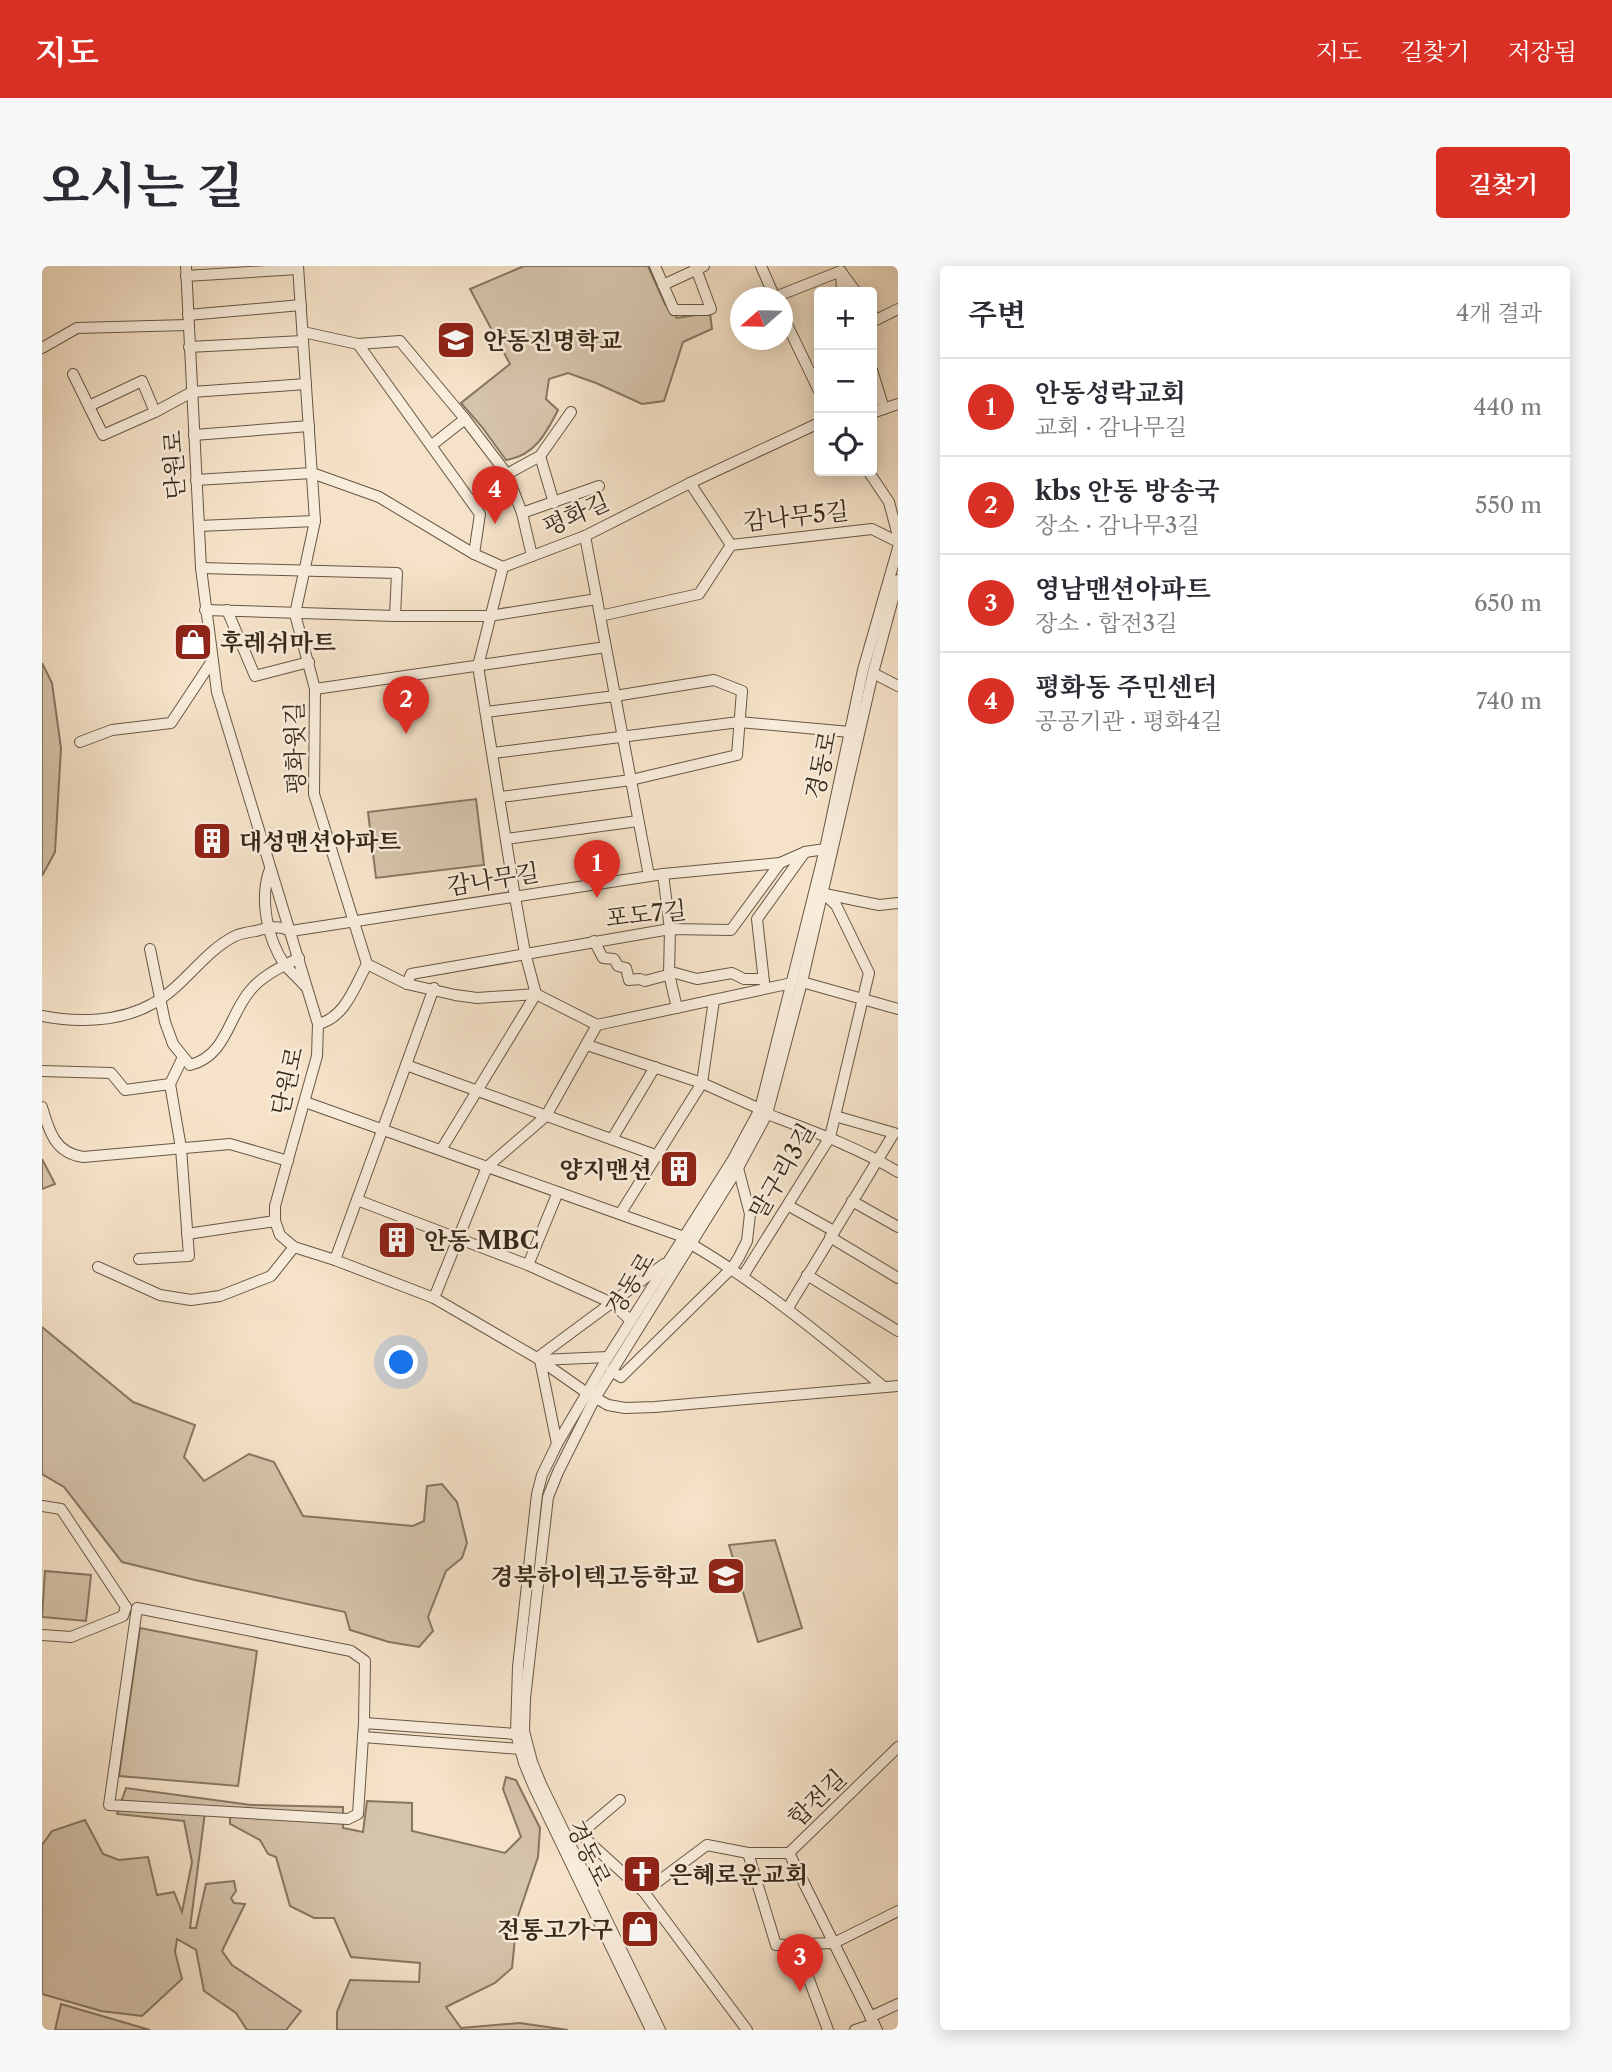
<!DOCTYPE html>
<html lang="ko">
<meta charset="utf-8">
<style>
body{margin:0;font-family:"Libre Caslon Text","Noto Serif KR",serif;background:#f7f7f7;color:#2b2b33}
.controls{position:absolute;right:21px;top:21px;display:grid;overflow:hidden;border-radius:7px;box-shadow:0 4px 18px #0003}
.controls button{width:63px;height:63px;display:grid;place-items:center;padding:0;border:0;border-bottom:2px solid #e1e1e2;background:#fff;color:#2b2b33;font:35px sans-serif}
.compass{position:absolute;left:688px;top:21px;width:63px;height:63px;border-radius:50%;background:#fff;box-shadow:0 4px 18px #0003;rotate:250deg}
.you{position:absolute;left:360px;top:1097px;width:24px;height:24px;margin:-18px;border:5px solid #fff;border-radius:50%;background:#1a73e8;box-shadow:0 0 0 10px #1a73e833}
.badge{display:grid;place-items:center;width:46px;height:46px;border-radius:50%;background:#d93025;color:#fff;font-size:23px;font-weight:700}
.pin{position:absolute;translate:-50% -58px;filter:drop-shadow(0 2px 4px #0008)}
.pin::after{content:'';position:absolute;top:37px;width:24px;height:21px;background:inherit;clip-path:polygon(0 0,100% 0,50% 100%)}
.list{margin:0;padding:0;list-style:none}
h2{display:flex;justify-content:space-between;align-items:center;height:91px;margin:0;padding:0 28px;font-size:30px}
h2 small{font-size:23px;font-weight:400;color:#7c7c81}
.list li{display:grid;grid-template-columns:46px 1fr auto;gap:21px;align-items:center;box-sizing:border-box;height:98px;padding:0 28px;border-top:2px solid #e1e1e2}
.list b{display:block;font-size:26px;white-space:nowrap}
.list p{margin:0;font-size:23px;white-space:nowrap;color:#7c7c81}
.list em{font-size:23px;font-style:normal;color:#7c7c81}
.icon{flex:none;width:38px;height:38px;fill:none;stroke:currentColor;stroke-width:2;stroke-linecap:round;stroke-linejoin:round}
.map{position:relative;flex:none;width:856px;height:1764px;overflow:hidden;border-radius:7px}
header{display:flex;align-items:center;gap:42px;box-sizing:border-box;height:98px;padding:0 35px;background:#d93025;color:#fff}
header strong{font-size:33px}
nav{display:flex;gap:38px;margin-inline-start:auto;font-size:24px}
.intro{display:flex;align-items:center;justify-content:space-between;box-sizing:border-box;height:168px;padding:0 42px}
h1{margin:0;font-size:49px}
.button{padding:18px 32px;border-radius:7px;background:#d93025;color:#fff;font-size:24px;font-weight:700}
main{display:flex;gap:42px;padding:0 42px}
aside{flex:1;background:#fff;border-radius:7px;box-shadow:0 4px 18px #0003}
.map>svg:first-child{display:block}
.green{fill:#d5c3aa;stroke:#867661;stroke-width:2}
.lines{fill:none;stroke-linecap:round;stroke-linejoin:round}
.minor-casing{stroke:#675744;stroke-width:12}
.minor{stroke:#f8ecdb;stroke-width:10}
.labels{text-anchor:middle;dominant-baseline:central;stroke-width:5;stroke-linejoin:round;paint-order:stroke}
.poi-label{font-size:24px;font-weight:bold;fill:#382918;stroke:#f8ecdb;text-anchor:start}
.street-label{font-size:24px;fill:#382918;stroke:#f8ecdb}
</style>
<header>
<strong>지도</strong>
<nav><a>지도</a><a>길찾기</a><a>저장됨</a></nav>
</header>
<div class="intro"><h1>오시는 길</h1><a class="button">길찾기</a></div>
<main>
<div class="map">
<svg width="856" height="1764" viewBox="0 0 856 1764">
<rect width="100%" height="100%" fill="#f5e2c8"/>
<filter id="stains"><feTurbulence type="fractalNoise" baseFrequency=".00286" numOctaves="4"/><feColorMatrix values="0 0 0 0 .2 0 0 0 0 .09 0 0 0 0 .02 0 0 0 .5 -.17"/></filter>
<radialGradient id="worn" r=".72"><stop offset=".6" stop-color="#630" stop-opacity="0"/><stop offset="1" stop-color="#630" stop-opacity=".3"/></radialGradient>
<g class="green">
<path d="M482,0h124l17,38 12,14 33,-5 2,16 -29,13 -19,59 -22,3 -46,-21 -28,-10 -19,6 -3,20 12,11c-12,24 -24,46 -52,50l-24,-33 -21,-24 49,-39 -40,-75z"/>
<polygon points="0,397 10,417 19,482 13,586 0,610"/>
<polygon points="434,533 442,599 334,612 326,546"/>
<polygon points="0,893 13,918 0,923"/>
<polygon points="0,1061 91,1136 153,1159 142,1191 162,1215 207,1188 232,1196 261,1250 371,1260 382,1255 385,1220 400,1218 415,1236 425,1277 420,1292 404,1305 386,1351 391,1365 377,1381 347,1376 308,1364 303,1346 153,1314 80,1296 22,1221 0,1208"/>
<polygon points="733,1274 760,1362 716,1376 687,1279"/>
<polygon points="3,1305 49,1309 44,1355 0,1351"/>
<polygon points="98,1362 215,1385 196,1520 77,1510"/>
<polygon points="464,1511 474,1514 498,1562 496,1591 475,1653 470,1702 453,1717 404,1741 419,1762 478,1757 526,1764 295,1764 295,1746 308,1714 377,1716 378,1697 309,1691 292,1652 272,1652 248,1640 234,1591 226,1588 218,1574 188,1558 188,1548 163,1546 148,1662 154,1662 164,1618 192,1615 194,1625 189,1632 192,1637 203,1638 180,1685 190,1699 259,1745 244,1764 205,1764 194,1747 162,1725 154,1684 135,1673 133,1686 140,1713 100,1750 59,1745 0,1728 0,1579 10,1565 43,1554 61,1588 77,1594 106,1591 115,1629 132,1626 140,1646 150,1596 142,1555 75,1548 84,1522 209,1539 301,1541 301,1562 321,1566 325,1535 370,1537 370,1565 463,1587 479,1571 461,1523"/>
<polygon points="19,1738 108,1764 13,1764"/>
</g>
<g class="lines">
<g class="minor-casing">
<g id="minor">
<polyline points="144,0 159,302 175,426 276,758 275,790 233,940 233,955 238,969 252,981 293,994 392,1032 495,1092 545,1127 566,1139 583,1142 613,1141 856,1120"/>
<polyline points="256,0 273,255 253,348 273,423 272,528 325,698 365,718 413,729 435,732 494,728 555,759 750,717"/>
<polyline points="613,0 632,44 665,44 669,43 653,0"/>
<polyline points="719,0 733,32"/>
<polyline points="800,7 814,26"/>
<polyline points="144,10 256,3"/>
<polyline points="621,19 662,0"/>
<polyline points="733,31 799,5 800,26"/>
<polyline points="740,48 777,125"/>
<polyline points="830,48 834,54 856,43"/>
<polyline points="146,49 259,39"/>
<polyline points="261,66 316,78 358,75 423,153 465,208 498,190 529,146"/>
<polyline points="316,78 438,248 432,288"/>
<polyline points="147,81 261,75"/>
<polyline points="0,82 35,62 146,59"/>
<polyline points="830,104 842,143"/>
<polyline points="31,108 61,169 113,146 150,126 264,118"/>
<polyline points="47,140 100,115 113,146"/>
<polyline points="830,147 856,138"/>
<polyline points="152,169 267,160"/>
<polyline points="390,179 423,153"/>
<polyline points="498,190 512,237"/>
<polyline points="826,205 847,236 856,270"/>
<polyline points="465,208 480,247 490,290"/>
<polyline points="154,214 270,207 337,231 432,288 461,301 543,270 648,217 777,157"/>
<polyline points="648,217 689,279"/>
<polyline points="480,247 557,220"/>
<polyline points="157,260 273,255"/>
<polyline points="543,270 607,610"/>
<polyline points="159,302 355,307 353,350"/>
<polyline points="163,344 353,350 447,350 555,333"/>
<polyline points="185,344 213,410 267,396"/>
<polyline points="558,350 657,328 689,279 830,263 856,276"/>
<polyline points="831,407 856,420"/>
<polyline points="273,423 564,381"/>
<polyline points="444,446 573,430 672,414 700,425 695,489 589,514 459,531"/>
<polyline points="38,476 70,464 129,457 170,395"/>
<polyline points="451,487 697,456 808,466"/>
<polyline points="464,573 596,555"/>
<path d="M228,603c-11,29 -3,70 15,96 6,7 13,13 19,20"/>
<polyline points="621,608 628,663 627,708 635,742"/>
<polyline points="783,628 837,639 856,637"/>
<polyline points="552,675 561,692 572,693 576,700 584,702 587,714 598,713 603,715 633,707 655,713 690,707 702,713 721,713"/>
<path d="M108,683l15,73 8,22 17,21c36,-9 38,-47 59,-73 12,-16 32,-25 50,-34"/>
<polyline points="722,716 715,653 763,586"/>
<polyline points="760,716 856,743"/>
<polyline points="365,718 369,708 628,663 689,664 738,597"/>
<path d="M0,750c35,7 78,6 110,-12 32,-17 51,-52 83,-68 6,-3 14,-4 21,-5 14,-4 22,-6 35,0l372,-57 117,-11 25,-11 20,-3"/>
<path d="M276,758c27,-6 37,-38 49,-60"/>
<polyline points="545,779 660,817 718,843"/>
<polyline points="364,799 616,890"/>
<polyline points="0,805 69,807 83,824 128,818"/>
<polyline points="128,818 141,791"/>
<polyline points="263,836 642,971"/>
<path d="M0,841c7,24 13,46 41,50l147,-13 58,17"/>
<path d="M725,848c45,17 90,33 131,58"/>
<polyline points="570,873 613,801"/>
<polyline points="399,884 494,728 483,687 473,631 436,400 461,301"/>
<polyline points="315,934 486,999 570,1037 589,1055"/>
<polyline points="810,935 856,961"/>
<polyline points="747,940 792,965"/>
<polyline points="578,948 660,817 672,734"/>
<polyline points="145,968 233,955"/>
<polyline points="788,971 856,1012"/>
<path d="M649,978c70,41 131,92 193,143"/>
<polyline points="97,993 147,990 139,882 128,818"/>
<polyline points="293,994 392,722"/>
<polyline points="486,999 516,926"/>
<polyline points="56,1001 118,1029 149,1034 178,1030 229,1010 252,981"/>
<polyline points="765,1009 856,1065"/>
<polyline points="701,1010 788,871 827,707 794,639 781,627"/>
<polyline points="392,1032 445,901 504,850 555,759"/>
<polyline points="746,1042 852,867 793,850"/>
<polyline points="495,1092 622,998"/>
<polyline points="569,1105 579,1111 690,1002 697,991 705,975 708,948 696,902"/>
<polyline points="515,1178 498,1094 566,1091"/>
<polyline points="0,1240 19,1243 84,1341"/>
<polyline points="0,1369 29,1371 81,1350 84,1341"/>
<polyline points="474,1468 322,1457 321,1471 478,1483"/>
<polyline points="321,1471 316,1548 306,1553 67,1539 95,1342 309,1385 323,1395 322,1457"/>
<polyline points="538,1568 578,1534"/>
<polyline points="525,1573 538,1568 602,1626 705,1764"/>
<polyline points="706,1587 734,1679 792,1677 856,1645"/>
<polyline points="747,1587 835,1764"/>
<polyline points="602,1626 665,1579 706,1587 747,1587 856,1481"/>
<polyline points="754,1679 786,1764"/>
<polyline points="828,1751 856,1738"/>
<polyline points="609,1764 492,1521 482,1497 474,1468 476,1401 495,1228 500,1209 515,1178 566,1091 690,895 718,843 783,583 821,404 856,282"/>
<polyline points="618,1764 499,1518 490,1496 482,1465 483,1432 506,1231 516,1206 553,1132 696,902 725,848 760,716 831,407 856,314"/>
<polyline points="813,1764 832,1758"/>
</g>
</g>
<use href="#minor" class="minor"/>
</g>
<defs>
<g id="school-square" transform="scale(2.0125)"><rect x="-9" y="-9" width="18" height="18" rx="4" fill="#8f2418" stroke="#f8ecdb"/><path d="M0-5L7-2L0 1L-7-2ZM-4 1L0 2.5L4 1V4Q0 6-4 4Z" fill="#fff"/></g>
<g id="shop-square" transform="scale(2.0125)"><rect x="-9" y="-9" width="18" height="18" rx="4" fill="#8f2418" stroke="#f8ecdb"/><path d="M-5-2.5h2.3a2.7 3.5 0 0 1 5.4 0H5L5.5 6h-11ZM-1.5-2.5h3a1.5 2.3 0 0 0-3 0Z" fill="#fff"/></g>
<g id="building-square" transform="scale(2.0125)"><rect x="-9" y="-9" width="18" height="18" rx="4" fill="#8f2418" stroke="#f8ecdb"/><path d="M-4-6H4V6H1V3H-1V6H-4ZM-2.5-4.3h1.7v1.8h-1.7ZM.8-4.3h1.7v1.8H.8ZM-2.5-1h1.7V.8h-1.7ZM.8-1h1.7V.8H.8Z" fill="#fff"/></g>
<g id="church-square" transform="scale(2.0125)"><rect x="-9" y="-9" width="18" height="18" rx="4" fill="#8f2418" stroke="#f8ecdb"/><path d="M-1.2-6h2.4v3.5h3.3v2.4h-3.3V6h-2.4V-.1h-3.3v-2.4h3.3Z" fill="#fff"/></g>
</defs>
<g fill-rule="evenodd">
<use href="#school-square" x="414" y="74"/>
<use href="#shop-square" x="151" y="376"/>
<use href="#building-square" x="170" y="575"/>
<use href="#building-square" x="637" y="903"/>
<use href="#building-square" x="355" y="974"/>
<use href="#school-square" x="684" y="1310"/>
<use href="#church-square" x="600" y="1608"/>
<use href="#shop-square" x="598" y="1663"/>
</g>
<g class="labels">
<g class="poi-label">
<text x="441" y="74">안동진명학교</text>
<text x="178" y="376">후레쉬마트</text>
<text x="197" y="575">대성맨션아파트</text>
<text x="610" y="903" text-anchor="end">양지맨션</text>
<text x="382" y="974">안동 MBC</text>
<text x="657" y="1310" text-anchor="end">경북하이텍고등학교</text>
<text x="627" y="1608">은혜로운교회</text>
<text x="571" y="1663" text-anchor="end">전통고가구</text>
</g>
<g class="street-label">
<text transform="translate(132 199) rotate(-93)">단원로</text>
<text transform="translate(534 248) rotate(-24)">평화길</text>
<text transform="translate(754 250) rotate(-6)">감나무5길</text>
<text transform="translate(253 482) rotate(-91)">평화윗길</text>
<text transform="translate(779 499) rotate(-78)">경동로</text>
<text transform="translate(451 613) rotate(-9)">감나무길</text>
<text transform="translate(604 648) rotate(-6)">포도7길</text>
<text transform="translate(245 815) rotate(-77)">단원로</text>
<text transform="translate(740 905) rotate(-60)">말구리3길</text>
<text transform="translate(588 1018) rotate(-58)">경동로</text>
<text transform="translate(775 1532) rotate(-44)">합전길</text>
<text transform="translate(547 1587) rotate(64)">경동로</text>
</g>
</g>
<rect width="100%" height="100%" filter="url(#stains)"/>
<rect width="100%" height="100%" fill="url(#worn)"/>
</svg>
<div class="controls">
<button>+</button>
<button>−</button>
<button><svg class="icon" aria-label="locate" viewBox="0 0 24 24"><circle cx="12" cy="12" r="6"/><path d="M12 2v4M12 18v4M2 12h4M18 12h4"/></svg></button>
</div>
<svg class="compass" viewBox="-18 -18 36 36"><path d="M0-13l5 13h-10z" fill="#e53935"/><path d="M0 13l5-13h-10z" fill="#7c7c81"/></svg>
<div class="you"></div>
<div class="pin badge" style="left:555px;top:632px">1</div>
<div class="pin badge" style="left:364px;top:468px">2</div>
<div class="pin badge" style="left:758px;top:1726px">3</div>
<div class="pin badge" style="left:453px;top:258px">4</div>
</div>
<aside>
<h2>주변<small>4개 결과</small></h2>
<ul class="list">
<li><span class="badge">1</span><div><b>안동성락교회</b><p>교회 · 감나무길</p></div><em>440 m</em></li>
<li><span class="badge">2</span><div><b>kbs 안동 방송국</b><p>장소 · 감나무3길</p></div><em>550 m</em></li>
<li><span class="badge">3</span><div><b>영남맨션아파트</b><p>장소 · 합전3길</p></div><em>650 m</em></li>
<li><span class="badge">4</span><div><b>평화동 주민센터</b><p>공공기관 · 평화4길</p></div><em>740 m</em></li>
</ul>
</aside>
</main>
